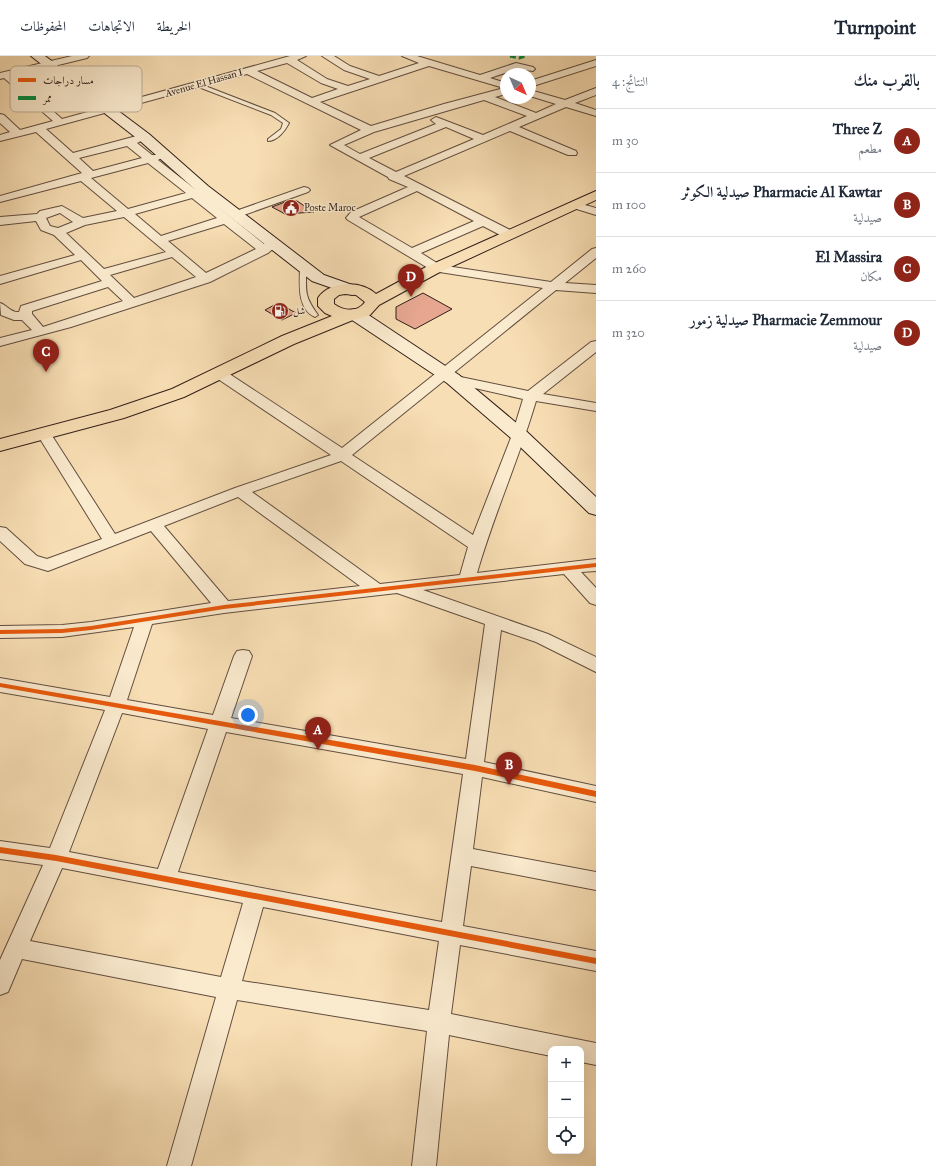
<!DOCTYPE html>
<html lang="ar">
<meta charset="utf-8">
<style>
body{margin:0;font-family:"IM FELL Great Primer",Amiri,serif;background:#f2f2f3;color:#1f2937;direction:rtl}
.controls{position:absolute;right:12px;bottom:12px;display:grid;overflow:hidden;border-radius:8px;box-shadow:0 4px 16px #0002}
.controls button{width:36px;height:36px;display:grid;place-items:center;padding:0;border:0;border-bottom:1px solid #e0e1e3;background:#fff;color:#1f2937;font:20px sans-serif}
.compass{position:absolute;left:500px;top:12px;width:36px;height:36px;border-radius:50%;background:#fff;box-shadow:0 4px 16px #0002;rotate:136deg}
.you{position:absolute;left:248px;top:659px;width:14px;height:14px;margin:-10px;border:3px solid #fff;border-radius:50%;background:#1a73e8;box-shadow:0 0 0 6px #1a73e833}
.badge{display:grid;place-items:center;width:26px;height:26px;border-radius:50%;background:#8f2418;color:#fff;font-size:13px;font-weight:700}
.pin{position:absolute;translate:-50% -33px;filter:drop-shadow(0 1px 2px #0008)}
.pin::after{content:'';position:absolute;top:21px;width:14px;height:12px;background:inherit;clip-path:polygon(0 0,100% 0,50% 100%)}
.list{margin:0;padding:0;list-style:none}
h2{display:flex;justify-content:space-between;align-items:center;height:52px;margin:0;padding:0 16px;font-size:17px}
h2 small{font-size:13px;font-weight:400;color:#747a83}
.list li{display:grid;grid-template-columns:26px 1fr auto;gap:12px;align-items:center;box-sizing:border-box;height:64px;padding:0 16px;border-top:1px solid #e0e1e3}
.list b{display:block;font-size:15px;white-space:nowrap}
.list p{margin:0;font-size:13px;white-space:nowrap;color:#747a83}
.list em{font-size:13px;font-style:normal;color:#747a83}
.icon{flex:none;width:22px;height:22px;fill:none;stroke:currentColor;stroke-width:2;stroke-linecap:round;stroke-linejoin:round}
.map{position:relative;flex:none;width:596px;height:1110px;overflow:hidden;direction:ltr}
header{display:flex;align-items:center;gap:24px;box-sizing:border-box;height:56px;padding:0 20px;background:#fff;border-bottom:1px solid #e0e1e3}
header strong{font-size:19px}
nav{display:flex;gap:22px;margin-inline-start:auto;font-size:14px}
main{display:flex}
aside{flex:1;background:#fff}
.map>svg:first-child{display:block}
.building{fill:#e6a690;stroke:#301e18}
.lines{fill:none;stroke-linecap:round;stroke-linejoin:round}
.lane-casing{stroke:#624e3f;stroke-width:2}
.street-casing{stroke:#624e3f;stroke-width:2}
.secondary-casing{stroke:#301e18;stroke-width:2}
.primary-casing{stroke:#301e18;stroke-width:2}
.lane{fill:#faeace;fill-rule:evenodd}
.street{fill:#faeace;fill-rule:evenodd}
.secondary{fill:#faeace;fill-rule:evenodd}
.primary{fill:#f8deb4;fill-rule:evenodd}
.quiet{stroke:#00873e;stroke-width:3;stroke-dasharray:6 3;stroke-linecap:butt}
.cycleway-casing{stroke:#faeace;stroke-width:2}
.cycleway{fill:#e8590c;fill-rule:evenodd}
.labels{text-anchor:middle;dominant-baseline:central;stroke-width:3;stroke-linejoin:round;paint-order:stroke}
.far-street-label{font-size:10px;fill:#301e18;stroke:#faeace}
.far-poi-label{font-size:10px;fill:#301e18;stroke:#faeace;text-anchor:start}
.key{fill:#faeace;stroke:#bdad97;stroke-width:1}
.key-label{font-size:11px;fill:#301e18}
</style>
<header>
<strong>Turnpoint</strong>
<nav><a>الخريطة</a><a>الاتجاهات</a><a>المحفوظات</a></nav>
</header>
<main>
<aside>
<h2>بالقرب منك<small>النتائج: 4</small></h2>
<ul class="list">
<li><span class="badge">A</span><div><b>Three Z</b><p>مطعم</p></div><em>30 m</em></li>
<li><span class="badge">B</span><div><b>Pharmacie Al Kawtar صيدلية الكوثر</b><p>صيدلية</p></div><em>100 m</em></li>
<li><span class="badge">C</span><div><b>El Massira</b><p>مكان</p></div><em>260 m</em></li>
<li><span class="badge">D</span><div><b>Pharmacie Zemmour صيدلية زمور</b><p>صيدلية</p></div><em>320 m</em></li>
</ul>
</aside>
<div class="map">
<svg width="596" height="1110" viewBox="0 0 596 1110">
<rect width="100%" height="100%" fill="#f8deb4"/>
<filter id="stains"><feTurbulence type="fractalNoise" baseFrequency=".005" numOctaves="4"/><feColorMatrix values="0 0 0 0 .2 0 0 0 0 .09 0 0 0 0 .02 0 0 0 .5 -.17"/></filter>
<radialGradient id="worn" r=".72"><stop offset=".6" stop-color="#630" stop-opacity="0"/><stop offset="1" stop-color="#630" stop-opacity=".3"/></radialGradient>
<g class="building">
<polygon points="297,145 314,156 285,158 272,151 285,146"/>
<polygon points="423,237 452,253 415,273 396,263 396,251"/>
<polygon points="278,247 296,257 282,264 265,254"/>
</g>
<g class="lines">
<g class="lane-casing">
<g id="lane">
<path d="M196,28h4l75,29 14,10c-4,8 -12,18 -21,18v-2l13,-10 2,-6 -12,-8 -75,-29z"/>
<path d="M303,207l3,2c1,25 -4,28 12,50l-3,2c-19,-8 -15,-36 -15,-52z"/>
</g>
</g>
<g class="street-casing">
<g id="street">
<path d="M72,0h17l-2,2 -74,18 49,43 228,-63h16l-9,4 30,19 21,7 22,-7 -26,-9 -22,-14h12l16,10 29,10 40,-13 -17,-7h15l63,19 36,-12 17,4 2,2 -2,2 -16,-2 -27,9 16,5v11l-11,3 41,16 20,-9 -26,-8v-6l35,10 31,-12v7l-21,8 21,7v6l-30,-9 -47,20 57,24 1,2 -1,2h-8l-58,-24 -106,45 108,55 2,3 -2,3h-8l-21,-11 -62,27 19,12 111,17 41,-33 4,-1v10l-31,25 31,2v8l-40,-3 -105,85 77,16 63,-49 5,-1v11l-53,42 53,9v8l-60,-10c-17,58 -42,113 -59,172l119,-14v12l-15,1 15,16v17l-6,-2 -26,-29 -141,16 125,44 48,23v15l-60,-30 -35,-12 -17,132 112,24v16l-114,-25 -9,72 123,23v18l-125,-24 -8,60 133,25v20l-136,-26 -9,69 145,29v22l-15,-3v-13h-30v7l-102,-21 -13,131h-24l15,-135 -190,-31 -46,166h-24l49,-169 -194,-38 -14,33 -8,3v-35l43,-95 -43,-6v-18l50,7 55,-138 -105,-18v-14l110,19 24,-70 -72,10 -62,1v-12l62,-1 29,-3 120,-19 -60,-72 -103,40 -23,-7 -25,-23v-14l6,1 31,28 10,3 55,-20 -65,-105 2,-3h10l66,103 120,-46 96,-33 -116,-78 -2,-3 2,-3h10l117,77 201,-160 -110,-17 -85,-51 -2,-2 5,-6 57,-25 -19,-8 -1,-2 -58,-32 31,-15 -114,-56 -201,55 27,24 71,-19 4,1 1,2 -12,6 15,12h10l1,2 -5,3 37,29 8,-3 4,1 2,2 -7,5 62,50 10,-5 6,4 -12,10 -58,29 -139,45 -71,19v-8l32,-8 -10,-10h-8l-13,-5 -1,-12c7,2 11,10 19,9l2,-6 81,-25 -21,-21 -81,24v-8l75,-21 -21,-20 -13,-5 -5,-9 -36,4v-8l37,-3 3,-3 22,-5 21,12 34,-7 -36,-30 -81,21v-6l82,-23 -46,-41 -36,9v-6l10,-3 -10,-9v-9l4,1 16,15 33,-9 -49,-43 -4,1v-6zM287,7l34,20 17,6 -26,9 -55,-27zM429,10l75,22 -60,16 -73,22 -51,-24zM484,44l43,16 -44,19 -47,-18 -5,3 5,4 -76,30 -16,-9 30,-13zM446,71l28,12 -78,33 -27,-14zM127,90l15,12 -49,13 -14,-13zM148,107l38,30 -58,16 -37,-31zM417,135l57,30 -62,27 -53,-31zM192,142l25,20 -56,18 -26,-22zM60,157l13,9 -15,6 -8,-2 -4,-8zM124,161l42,35 -62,17 -38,-36 19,-8zM224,168l32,25 -50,24 -38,-32zM172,201l24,20 -62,21 -24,-23zM108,231l15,14 -80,26 -11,-13v-3zM446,323l2,3 75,17 -11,36 -39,100 -121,-80zM341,405l127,86 -8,28 -80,9 -128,-92zM238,441l122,89 -132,15 -64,-75zM397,537l88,31 -19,135 -235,-41 21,-62 -3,-5 -6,-1 -6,1 -3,5 -21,59 -86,-15 25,-76 72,-11zM122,657l86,16 -50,140 -89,-17zM226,676l237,42 -21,148 -264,-50zM62,812l181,35 -22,74 -191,-36zM263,851l176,34 -10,69 -187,-29z"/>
<polygon points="596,4 596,10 530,31 530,25"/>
<polygon points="304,131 308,132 310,134 308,136 241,160 233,160 231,158 233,156"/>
<polygon points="574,146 596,152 596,159 570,151 568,149"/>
</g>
</g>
<g class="secondary-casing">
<g id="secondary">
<polygon points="31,0 45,0 149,78 208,130 324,219 358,231 360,234 358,237 352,239 346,237 312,225 198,136 139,84"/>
<polygon points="355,253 361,254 459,319 526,375 596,441 596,459 589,457 512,383 447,327 349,262 347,258 349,254"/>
</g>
</g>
<g class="primary-casing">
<path id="primary" d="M596,135v9l-158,73 -59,32 -9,10 -17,5 -59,24 -110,53 -60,21 -124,33v-12l110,-29 62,-21 110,-53 50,-20 -7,-3 -7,-7v-8c11,-17 43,-18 58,-4l50,-27zM345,238l11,1 9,7c-8,11 -21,9 -31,2v-5l5,-4z"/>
</g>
<use href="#lane" class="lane"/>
<use href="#street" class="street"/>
<use href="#secondary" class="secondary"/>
<use href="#primary" class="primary"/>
<polyline class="quiet" points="510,0 519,2 526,0"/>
<g class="cycleway-casing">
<g id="cycleway">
<polygon points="596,507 596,511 224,553 91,574 62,577 0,578 0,574 62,573 91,570 224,549"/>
<polygon points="0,627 475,709 596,735 596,741 475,715 0,631"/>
<polygon points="0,791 56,799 596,902 596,908 56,805 0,797"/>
</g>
</g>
<use href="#cycleway" class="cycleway"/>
</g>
<defs>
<g id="civic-disc" transform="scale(0.9)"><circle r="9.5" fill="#8f2418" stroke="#faeace"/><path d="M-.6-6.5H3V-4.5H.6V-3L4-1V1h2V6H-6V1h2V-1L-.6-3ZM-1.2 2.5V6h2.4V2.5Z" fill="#fff"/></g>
<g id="fuel-disc" transform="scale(0.9)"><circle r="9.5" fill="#8f2418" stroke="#faeace"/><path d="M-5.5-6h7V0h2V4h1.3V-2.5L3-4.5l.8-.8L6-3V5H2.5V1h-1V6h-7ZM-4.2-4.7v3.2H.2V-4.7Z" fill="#fff"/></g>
</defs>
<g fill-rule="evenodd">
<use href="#civic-disc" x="291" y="152"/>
<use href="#fuel-disc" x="280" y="255"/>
</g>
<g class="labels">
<g class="far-street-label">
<text transform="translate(204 27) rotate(-16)">Avenue El Hassan I</text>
</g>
<g class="far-poi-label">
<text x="304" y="152">Poste Maroc</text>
<text x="293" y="255">شل</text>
</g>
</g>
<rect x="10" y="10" width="132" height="46" rx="6" class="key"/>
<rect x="18" y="22" width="18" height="4" fill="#e8590c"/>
<rect x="18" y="40" width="18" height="4" fill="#00873e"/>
<g class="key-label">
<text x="43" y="28">مسار دراجات</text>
<text x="43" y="46">ممر</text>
</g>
<rect width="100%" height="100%" filter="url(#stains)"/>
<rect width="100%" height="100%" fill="url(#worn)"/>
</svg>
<div class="controls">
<button>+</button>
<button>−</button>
<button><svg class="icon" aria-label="locate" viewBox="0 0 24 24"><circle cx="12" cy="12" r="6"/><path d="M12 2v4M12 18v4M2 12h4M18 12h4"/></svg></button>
</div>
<svg class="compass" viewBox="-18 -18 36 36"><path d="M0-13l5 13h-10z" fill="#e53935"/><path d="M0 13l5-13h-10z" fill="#747a83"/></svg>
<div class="you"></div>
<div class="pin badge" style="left:318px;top:694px">A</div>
<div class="pin badge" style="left:509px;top:729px">B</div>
<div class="pin badge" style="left:46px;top:316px">C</div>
<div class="pin badge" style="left:411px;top:241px">D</div>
</div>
</main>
